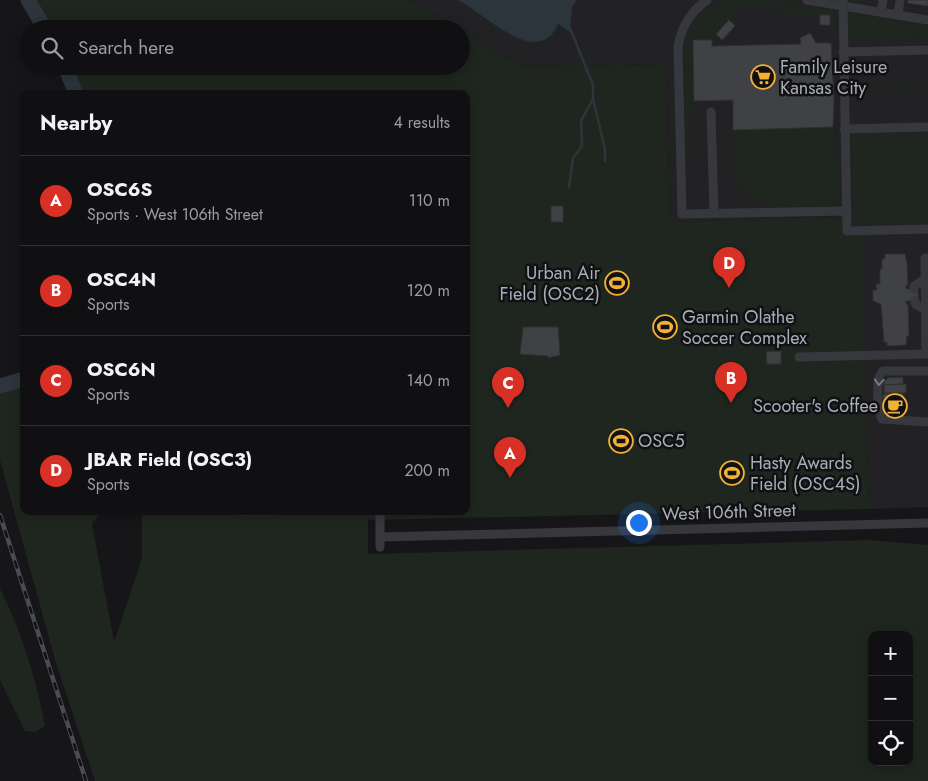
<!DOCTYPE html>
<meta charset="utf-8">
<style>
body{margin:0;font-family:Jost,sans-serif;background:#19191b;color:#f1f3f6}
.controls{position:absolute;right:15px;bottom:15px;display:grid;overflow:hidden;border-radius:10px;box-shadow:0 2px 12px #0003}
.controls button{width:45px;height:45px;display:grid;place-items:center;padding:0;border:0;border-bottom:1px solid #303032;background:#101012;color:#f1f3f6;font:25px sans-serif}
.you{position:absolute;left:638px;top:522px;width:18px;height:18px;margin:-12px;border:4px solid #fff;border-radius:50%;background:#1a73e8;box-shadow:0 0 0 8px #1a73e833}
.badge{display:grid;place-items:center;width:32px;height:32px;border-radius:50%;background:#d93025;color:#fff;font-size:16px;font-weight:700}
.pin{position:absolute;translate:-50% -41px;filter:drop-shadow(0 1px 2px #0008)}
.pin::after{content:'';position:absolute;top:26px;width:18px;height:15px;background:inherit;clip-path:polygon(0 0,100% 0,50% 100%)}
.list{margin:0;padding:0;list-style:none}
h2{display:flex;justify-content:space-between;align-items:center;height:65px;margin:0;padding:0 20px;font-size:21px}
h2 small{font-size:16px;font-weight:400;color:#9c9d9f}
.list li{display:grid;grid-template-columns:32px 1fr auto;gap:15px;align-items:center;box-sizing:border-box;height:90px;padding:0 20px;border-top:1px solid #303032}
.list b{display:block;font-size:19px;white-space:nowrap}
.list p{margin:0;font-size:16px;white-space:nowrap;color:#9c9d9f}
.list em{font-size:16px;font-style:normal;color:#9c9d9f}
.icon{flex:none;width:28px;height:28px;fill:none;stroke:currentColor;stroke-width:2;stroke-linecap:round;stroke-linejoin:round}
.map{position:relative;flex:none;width:928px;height:781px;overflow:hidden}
.search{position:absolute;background:#101012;box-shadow:0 2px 12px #0003;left:20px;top:20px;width:450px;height:55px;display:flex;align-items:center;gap:12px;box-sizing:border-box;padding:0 18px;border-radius:28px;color:#9c9d9f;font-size:19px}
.panel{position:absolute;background:#101012;box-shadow:0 2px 12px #0003;left:20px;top:90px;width:450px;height:425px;border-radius:10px}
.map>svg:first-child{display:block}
.built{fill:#222225}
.green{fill:#1e261f;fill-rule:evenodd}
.water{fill:#2c353c}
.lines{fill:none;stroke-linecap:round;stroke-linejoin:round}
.stream{stroke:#2c353c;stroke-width:2.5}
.river{stroke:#2c353c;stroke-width:15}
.building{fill:#404145;stroke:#303034}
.minor{stroke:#37383d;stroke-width:9}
.rail-casing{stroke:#4a4c52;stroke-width:4.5}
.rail{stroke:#111113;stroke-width:2.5;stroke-dasharray:8;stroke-linecap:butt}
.oneway{stroke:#757881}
.labels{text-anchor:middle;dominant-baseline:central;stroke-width:5;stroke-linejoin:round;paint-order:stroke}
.poi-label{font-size:18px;fill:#a8adb8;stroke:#111113;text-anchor:start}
.street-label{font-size:18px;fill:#a8adb8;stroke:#111113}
</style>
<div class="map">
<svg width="928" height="781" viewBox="0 0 928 781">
<rect width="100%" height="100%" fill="#161618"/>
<polygon class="built" points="408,0 928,0 928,507 869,509 866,423 846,216 670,222 666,64 524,67"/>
<g class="green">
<polygon points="28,0 408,0 458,29 45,29"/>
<path d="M726,0h39l68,9 3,20h-6v-14l-44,1 -1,-8 -51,1v6l-22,25h-19l2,69h-5v52h-5l-1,-112c1,-24 18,-44 42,-49z"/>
<polygon points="850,12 928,26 928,37 853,39 853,45 849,46 847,14"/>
<path d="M461,31l63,36 142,-3 4,158 176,-6 1,14h14l8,279 -501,11v34l502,-14 58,5v236h-833l-39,-118 -56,-203v-74l24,-7v132h77l-9,13 22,118 28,-84v-47h324v-417h-390l-11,-28h396zM872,635h37v127h-37z"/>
<polygon points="910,80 911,87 928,86 928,90 912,91 910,98 907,91 855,92 853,99 849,98 850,81 854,81 854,88 907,87 907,81"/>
<path d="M833,127v9h3v23l3,1v37l-3,7c-12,5 -30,2 -42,3 -63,1 -60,-25 -61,-77z"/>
<polygon points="928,132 928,223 860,225 855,223 852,218 851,134"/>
<path d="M0,589c22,42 36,91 45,137l-10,6 -10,-1 -25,-51z"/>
</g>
<path class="water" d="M458,0h119l-5,7 -2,25 -12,-8c-19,46 -73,-10 -100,-24z"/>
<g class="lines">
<g class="stream">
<polyline points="570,28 593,85 593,99 605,149 605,161"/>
<polyline points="569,187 573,158 582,146 581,121 593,99"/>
</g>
<g class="river">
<polyline points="28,0 45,29"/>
<polyline points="65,66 76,94"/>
<polyline points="0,386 24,379"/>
</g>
</g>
<g class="building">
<polygon points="908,0 928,0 928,6 907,3"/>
<rect x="820" y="15" width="10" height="10"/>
<polygon points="729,20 735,26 722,40 716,34"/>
<polygon points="810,33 816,43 831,43 834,99 833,127 733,130 733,100 694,101 693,40 712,40 712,46 801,44 800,38"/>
<rect x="551" y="206" width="12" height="16"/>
<polygon points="885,254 905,254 907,263 908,285 906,285 906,289 918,289 918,301 906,301 906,304 908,304 909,336 907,336 906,345 887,346 887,342 884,342 881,304 873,301 873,290 877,290 876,284 880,284 880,269 882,269 882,259 885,259"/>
<polygon points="523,327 558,327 560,355 548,358 548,356 520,354"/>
<polygon points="781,351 781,364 767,364 766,352"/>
<polygon points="903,377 903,384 884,385 884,380 887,380 887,378"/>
<polygon points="906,384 906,393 884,393 884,385"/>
<polygon points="903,393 903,402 883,402 883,394"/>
<polygon points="906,401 907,410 903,410 903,418 884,416 884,402"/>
<polygon points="239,511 336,511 336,514 239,515"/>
</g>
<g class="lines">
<g class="minor">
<path d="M707,0c-17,12 -26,27 -29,47l4,167 164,-3"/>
<polyline points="807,0 928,20"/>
<polyline points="843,0 847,231 928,229"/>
<polyline points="881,12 883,0"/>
<polyline points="898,15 900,0"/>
<polyline points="843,52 928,50"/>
<polyline points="711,112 714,213"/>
<polyline points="844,129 928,127"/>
<polyline points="914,289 914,286 925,279"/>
<polyline points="915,301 915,304 925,310"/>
<polyline points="926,354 925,258 928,258"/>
<polyline points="799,357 928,354"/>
<path d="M928,371h-45c-8,6 -6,40 -1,48l46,3"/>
<polyline points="380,511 380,547"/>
<polyline points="380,537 928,523"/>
</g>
<g class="rail-casing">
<polyline id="rail" points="0,515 86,781"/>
</g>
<use href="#rail" class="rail"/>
</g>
<defs><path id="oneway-chevron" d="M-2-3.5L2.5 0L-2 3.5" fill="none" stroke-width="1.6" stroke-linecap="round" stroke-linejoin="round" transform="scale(1.25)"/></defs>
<use class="oneway" href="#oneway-chevron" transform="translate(879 382) rotate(94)"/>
<defs>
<g id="supermarket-ring" transform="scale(1.25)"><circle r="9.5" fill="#111113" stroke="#f2b134" stroke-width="1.5"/><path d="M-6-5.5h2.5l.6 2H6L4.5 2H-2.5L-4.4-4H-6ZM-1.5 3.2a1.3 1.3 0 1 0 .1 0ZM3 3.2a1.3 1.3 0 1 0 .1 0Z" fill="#f2b134"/></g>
<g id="stadium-ring" transform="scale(1.25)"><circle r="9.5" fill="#111113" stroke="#f2b134" stroke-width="1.5"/><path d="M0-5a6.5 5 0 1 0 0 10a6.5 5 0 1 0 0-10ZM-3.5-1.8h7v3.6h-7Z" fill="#f2b134"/></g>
<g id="cafe-ring" transform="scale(1.25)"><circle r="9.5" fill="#111113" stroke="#f2b134" stroke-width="1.5"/><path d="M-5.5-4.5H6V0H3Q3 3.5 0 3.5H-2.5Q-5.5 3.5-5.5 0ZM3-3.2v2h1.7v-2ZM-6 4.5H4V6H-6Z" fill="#f2b134"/></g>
</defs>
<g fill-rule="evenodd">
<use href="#supermarket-ring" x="763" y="77"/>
<use href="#stadium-ring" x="617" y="283"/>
<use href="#stadium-ring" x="665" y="327"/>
<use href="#cafe-ring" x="895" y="406"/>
<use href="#stadium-ring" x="621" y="441"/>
<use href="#stadium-ring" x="732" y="473"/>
</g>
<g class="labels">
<g class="poi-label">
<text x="780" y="67">Family Leisure<tspan x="780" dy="21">Kansas City</tspan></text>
<text x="600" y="273" text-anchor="end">Urban Air<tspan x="600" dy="21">Field (OSC2)</tspan></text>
<text x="682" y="317">Garmin Olathe<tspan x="682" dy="21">Soccer Complex</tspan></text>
<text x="878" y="406" text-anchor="end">Scooter's Coffee</text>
<text x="638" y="441">OSC5</text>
<text x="750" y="463">Hasty Awards<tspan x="750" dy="21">Field (OSC4S)</tspan></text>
</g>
<g class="street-label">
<text transform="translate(729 512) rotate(-2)">West 106th Street</text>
</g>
</g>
</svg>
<div class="controls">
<button>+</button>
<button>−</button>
<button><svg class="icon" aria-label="locate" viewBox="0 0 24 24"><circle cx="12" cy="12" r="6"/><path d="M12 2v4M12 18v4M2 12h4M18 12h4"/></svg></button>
</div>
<div class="you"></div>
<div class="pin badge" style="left:510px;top:478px">A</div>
<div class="pin badge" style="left:731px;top:403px">B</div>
<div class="pin badge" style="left:508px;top:408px">C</div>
<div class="pin badge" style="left:729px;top:288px">D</div>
<div class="search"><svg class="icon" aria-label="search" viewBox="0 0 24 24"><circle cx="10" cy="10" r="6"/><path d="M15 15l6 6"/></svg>Search here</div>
<section class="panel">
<h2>Nearby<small>4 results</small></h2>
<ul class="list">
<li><span class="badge">A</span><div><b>OSC6S</b><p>Sports · West 106th Street</p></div><em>110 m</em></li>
<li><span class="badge">B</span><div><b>OSC4N</b><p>Sports</p></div><em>120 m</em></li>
<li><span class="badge">C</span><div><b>OSC6N</b><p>Sports</p></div><em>140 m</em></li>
<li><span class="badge">D</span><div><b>JBAR Field (OSC3)</b><p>Sports</p></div><em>200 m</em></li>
</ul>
</section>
</div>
